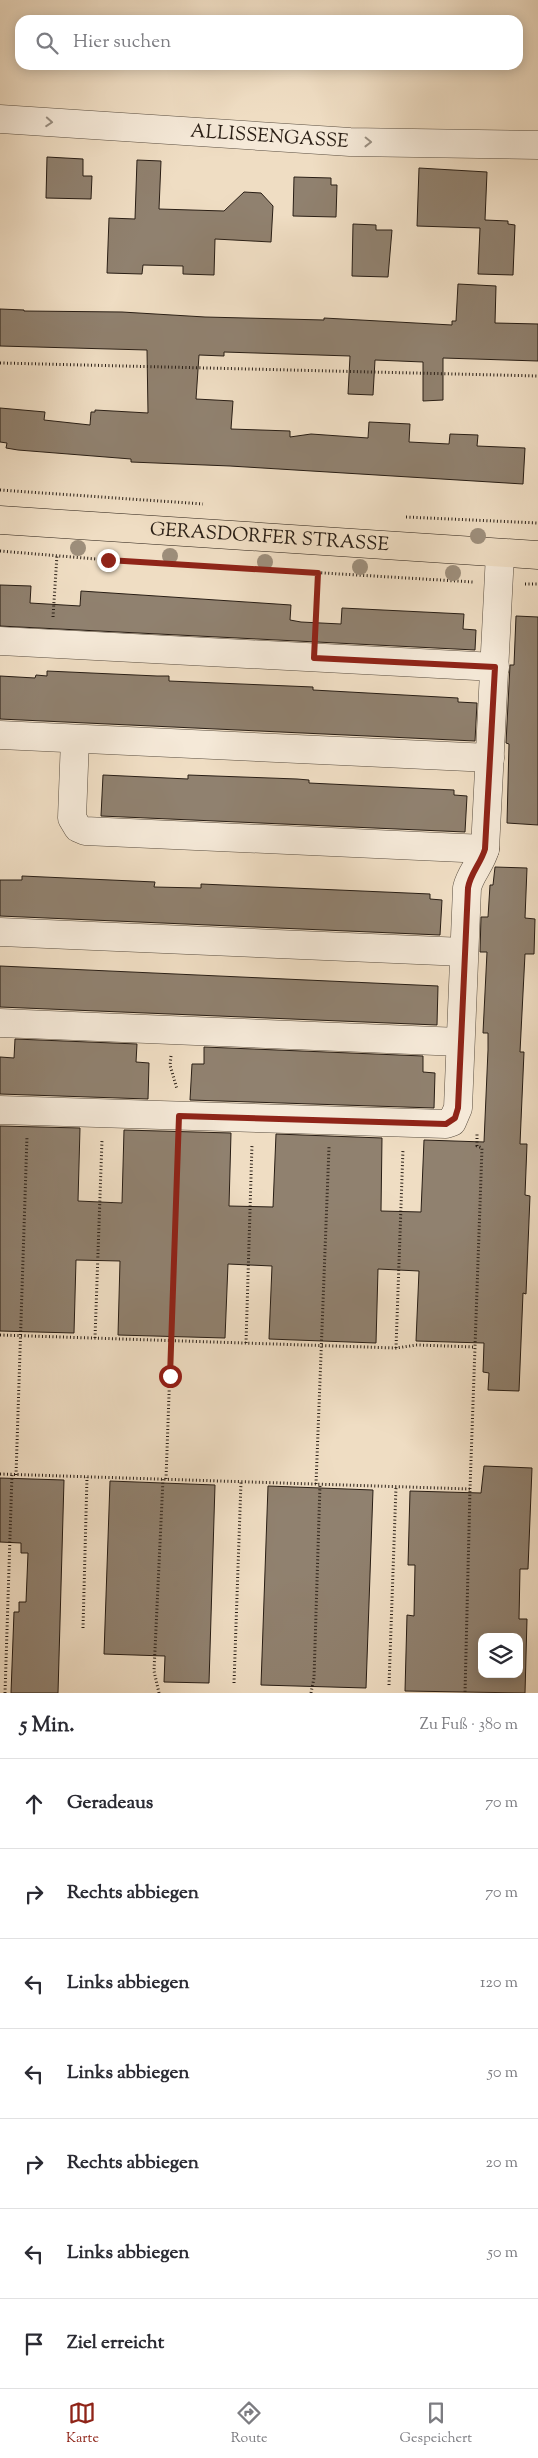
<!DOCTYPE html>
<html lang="de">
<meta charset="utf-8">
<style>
body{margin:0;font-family:"Sorts Mill Goudy",serif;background:#f2f2f3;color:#2b2b33}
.controls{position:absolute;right:15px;bottom:15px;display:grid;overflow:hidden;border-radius:10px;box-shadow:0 2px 12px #0003}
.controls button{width:45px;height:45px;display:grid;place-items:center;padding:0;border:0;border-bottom:1px solid #e1e1e2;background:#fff;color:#2b2b33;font:25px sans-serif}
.stop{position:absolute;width:15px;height:15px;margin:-11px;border:4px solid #8f2418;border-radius:50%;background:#fff}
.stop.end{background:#8f2418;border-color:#fff;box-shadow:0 1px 5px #0008}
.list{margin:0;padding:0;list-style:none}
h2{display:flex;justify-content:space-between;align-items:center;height:65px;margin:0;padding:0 20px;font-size:21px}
h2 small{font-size:16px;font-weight:400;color:#7c7c81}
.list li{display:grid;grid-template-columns:32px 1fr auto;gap:15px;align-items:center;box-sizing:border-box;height:90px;padding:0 20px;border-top:1px solid #e1e1e2}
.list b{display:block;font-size:19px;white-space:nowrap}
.list em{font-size:16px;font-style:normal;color:#7c7c81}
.icon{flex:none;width:28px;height:28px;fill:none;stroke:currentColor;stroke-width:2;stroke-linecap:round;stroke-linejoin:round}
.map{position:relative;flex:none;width:538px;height:1693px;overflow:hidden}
.search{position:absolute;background:#fff;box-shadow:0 2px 12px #0003;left:15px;right:15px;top:15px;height:55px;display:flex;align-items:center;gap:12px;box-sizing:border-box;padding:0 18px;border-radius:15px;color:#7c7c81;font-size:19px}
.sheet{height:695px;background:#fff}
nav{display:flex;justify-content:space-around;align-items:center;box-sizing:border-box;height:70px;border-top:1px solid #e1e1e2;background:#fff;font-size:14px;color:#7c7c81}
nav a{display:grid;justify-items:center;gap:2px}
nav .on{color:#8f2418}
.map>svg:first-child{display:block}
.building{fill:#90816f;stroke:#291e15;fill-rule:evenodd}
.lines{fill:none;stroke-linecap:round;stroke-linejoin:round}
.minor-casing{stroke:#5a4e40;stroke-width:29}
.major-casing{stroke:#291e15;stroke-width:29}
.path{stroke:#291e15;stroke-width:3;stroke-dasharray:1 2.5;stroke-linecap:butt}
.minor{stroke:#f5e9d8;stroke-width:28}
.major{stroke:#efddc3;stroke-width:28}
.tree{fill:#9d8e7b}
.oneway{stroke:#998e80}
.route{stroke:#8f2418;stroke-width:6}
.labels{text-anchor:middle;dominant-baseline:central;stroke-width:5;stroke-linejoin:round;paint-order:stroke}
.street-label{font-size:19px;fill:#291e15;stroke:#f5e9d8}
</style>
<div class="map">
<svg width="538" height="1693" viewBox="0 0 538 1693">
<rect width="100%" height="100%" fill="#efddc3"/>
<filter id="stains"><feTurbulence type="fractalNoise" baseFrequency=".004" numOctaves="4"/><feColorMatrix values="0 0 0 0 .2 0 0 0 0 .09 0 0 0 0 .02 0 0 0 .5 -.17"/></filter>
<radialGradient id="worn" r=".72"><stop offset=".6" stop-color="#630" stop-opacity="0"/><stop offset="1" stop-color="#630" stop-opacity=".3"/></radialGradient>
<g class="building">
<polygon points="47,157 83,159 83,176 92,176 91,199 46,198"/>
<polygon points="137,160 161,161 159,209 224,211 244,192 261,193 273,206 271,242 215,239 214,275 183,274 183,266 143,265 142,274 107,273 109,218 135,219"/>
<polygon points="419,168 487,172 485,220 508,221 508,224 515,225 513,275 478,274 480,228 417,226"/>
<polygon points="294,177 331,178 331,185 337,185 336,217 293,216"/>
<polygon points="353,224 376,225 376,230 392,230 388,277 352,276"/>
<polygon points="458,284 496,286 495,323 538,324 538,361 443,358 443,400 423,401 423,362 375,360 373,395 348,394 350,356 224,352 224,356 199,355 196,399 233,401 231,429 290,431 290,437 311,434 368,438 369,422 410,424 409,442 449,444 450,434 478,435 477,446 525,448 523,484 230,466 131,462 131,459 18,450 6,448 7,443 0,442 0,408 45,412 44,420 90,425 91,412 95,412 95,410 148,413 147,350 0,346 0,309 24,310 24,311 122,312 205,317 324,320 324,318 452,325 452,321 456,321"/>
<polygon points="0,585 31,586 30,603 80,606 81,591 291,605 290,620 301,622 341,624 342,608 464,614 463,629 476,630 475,650 0,626"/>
<polygon points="516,616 538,617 538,825 507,823 509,744 506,743 510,665 514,665"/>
<polygon points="47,671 157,676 169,676 169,681 313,687 313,690 458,698 458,702 477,703 475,741 0,719 0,676 35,678 36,675 47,676"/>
<polygon points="103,775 188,779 188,775 297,779 309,780 309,783 454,790 454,795 467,796 465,832 101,816"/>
<polygon points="495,867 527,868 525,918 535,919 534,954 525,954 520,1052 524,1052 520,1144 527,1144 525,1195 530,1196 526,1294 523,1293 519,1391 488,1390 489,1373 483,1372 484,1343 416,1341 419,1271 378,1269 376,1343 269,1339 272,1266 228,1264 225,1338 118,1335 120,1261 76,1260 74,1333 0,1331 0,1126 80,1128 78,1201 122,1203 124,1130 231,1133 229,1206 273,1207 276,1134 382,1138 381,1211 421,1212 424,1140 484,1142 488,1050 488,1033 483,1033 487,952 480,952 481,917 488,917 490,885 493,885"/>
<polygon points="22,876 155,882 154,887 201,888 201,884 430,894 430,899 442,900 440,935 0,916 0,880 22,880"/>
<polygon points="0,966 438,986 437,1025 0,1007"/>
<polygon points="15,1039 137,1044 136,1062 149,1063 148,1099 0,1094 0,1057 14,1058"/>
<polygon points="204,1047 423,1056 423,1072 435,1073 434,1108 190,1100 192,1064 204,1064"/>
<path d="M484,1466l48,2 -4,101h-8l-1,50h8l-2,74 -120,-2 2,-76 7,1 1,-51h-7l2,-74 71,2zM482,1637h37v37h-37z"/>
<polygon points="0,1478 64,1480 58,1693 11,1693 14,1612 19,1612 19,1602 26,1602 28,1553 21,1553 21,1543 0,1542"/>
<polygon points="110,1481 215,1485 209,1683 164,1682 165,1656 104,1654"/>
<polygon points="268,1486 373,1490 366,1688 261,1685"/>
</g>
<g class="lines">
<g class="minor-casing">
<g id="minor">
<path id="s1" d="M0,119l350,23 188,3"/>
<polyline points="0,641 495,667"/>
<polyline points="0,735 490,758"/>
<polyline points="75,739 72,818 78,828 85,831 485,849"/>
<polyline points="0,932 464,952"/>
<polyline points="0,1023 460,1042"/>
<path d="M0,1110l446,14 6,-2 6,-14 9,-220c3,-14 14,-24 18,-39l15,-295"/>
</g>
</g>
<g class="major-casing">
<g id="major">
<path id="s2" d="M0,520l538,35"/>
</g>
</g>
<g class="path">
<polyline points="0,363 538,376"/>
<polyline points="0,490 203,504"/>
<polyline points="406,517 538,523"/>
<polyline points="0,551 108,560 473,582"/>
<polyline points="525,584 538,584"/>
<polyline points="53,617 57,555"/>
<polyline points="315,632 318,573"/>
<polyline points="171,1056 170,1065 177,1089"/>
<polyline points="0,1335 396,1348 417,1345 475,1347"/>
<polyline points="95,1338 102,1140"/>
<polyline points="246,1343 252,1144"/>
<polyline points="396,1348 403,1149"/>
<polyline points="0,1474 470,1489 465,1693"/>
<polyline points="16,1475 27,1136"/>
<polyline points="166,1479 178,1143"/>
<polyline points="316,1484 329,1147"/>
<polyline points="470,1489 482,1148 477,1146 477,1134"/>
<polyline points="83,1628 87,1477"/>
<polyline points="234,1683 241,1482"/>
<polyline points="389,1685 396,1487"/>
<polyline points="5,1693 12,1474"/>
<polyline points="159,1693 154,1671 163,1479"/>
<polyline points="311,1693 314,1678 320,1484"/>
</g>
<use href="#minor" class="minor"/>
<use href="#major" class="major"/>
</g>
<g class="tree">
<circle cx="478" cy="536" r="8"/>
<circle cx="78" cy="548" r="8"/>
<circle cx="170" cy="556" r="8"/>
<circle cx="265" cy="562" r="8"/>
<circle cx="360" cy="567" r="8"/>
<circle cx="453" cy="573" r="8"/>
</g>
<defs><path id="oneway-chevron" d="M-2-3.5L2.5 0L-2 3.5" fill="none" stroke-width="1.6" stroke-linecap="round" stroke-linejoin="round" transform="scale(1.25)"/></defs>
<g class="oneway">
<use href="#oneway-chevron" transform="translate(49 122) rotate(4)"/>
<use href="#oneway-chevron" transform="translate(368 142) rotate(1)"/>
</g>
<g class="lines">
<path class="route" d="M108,560l210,13 -4,85 181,9 -10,182c-4,14 -15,25 -17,39l-10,220 -3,10 -9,6 -267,-8 -9,260"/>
</g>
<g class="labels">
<g class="street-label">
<text stroke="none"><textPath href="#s1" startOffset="270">ALLISSENGASSE</textPath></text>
<text stroke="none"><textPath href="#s2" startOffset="270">GERASDORFER STRASSE</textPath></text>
</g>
</g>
<rect width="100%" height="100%" filter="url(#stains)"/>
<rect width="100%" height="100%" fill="url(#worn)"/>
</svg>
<div class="controls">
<button><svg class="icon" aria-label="layers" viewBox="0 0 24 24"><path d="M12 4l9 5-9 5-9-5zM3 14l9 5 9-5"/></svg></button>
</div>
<div class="stop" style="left:170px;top:1376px"></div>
<div class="stop end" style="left:108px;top:560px"></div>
<div class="search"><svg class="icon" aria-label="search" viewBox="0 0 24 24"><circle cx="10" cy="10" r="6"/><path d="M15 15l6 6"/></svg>Hier suchen</div>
</div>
<section class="sheet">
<h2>5 Min.<small>Zu Fuß · 380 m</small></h2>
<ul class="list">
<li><svg class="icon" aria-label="ahead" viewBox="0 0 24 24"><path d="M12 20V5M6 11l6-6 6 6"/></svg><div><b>Geradeaus</b></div><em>70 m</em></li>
<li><svg class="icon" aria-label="right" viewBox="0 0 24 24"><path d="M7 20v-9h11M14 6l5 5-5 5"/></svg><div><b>Rechts abbiegen</b></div><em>70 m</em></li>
<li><svg class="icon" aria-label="left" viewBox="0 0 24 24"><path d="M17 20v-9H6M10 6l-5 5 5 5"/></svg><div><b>Links abbiegen</b></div><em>120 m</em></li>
<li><svg class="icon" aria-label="left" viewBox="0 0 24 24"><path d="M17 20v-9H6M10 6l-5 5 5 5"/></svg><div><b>Links abbiegen</b></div><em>50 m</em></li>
<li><svg class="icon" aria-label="right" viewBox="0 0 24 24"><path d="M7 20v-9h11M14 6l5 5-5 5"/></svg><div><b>Rechts abbiegen</b></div><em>20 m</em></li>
<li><svg class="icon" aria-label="left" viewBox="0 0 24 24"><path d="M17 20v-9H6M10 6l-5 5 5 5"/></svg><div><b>Links abbiegen</b></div><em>50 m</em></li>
<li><svg class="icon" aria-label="arrive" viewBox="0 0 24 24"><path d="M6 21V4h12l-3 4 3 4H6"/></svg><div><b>Ziel erreicht</b></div></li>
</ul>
</section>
<nav>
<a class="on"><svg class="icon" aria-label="map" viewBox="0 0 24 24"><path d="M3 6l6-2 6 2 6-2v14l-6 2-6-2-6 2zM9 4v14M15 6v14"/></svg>Karte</a>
<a><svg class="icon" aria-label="directions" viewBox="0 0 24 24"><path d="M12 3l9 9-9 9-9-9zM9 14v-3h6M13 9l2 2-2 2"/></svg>Route</a>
<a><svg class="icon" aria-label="saved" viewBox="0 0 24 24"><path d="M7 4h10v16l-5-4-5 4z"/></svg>Gespeichert</a>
</nav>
